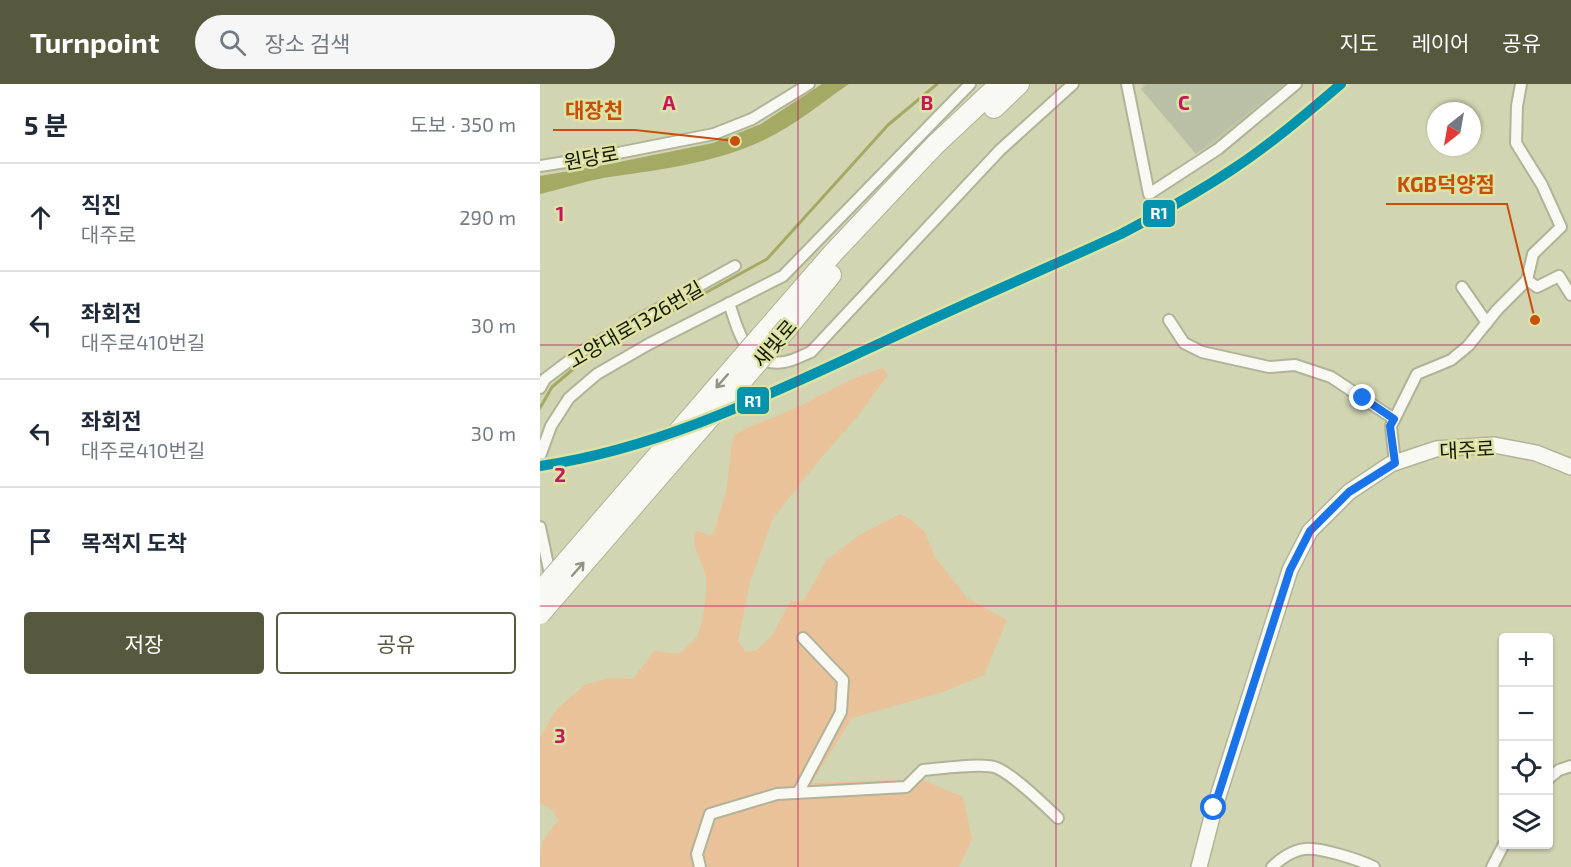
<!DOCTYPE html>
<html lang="ko">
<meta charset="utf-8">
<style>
body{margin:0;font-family:"Exo 2","Noto Sans KR",sans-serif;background:#f6f6f7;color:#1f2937}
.controls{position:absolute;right:18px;bottom:18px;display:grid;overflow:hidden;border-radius:6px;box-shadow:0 2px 4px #0004}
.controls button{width:54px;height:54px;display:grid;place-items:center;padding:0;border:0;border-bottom:2px solid #e0e1e3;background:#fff;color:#1f2937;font:30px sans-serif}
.compass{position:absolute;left:887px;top:18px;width:54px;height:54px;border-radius:50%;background:#fff;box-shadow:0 2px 4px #0004;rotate:211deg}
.stop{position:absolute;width:18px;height:18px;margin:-14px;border:4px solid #1a73e8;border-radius:50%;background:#fff}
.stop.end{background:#1a73e8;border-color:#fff;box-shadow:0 2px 6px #0008}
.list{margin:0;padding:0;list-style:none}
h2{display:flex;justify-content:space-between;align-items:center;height:78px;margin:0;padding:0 24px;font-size:26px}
h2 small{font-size:20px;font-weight:400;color:#747a83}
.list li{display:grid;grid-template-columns:39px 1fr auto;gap:18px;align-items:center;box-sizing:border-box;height:108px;padding:0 24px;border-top:2px solid #e0e1e3}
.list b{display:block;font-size:22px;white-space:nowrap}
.list p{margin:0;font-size:20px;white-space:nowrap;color:#747a83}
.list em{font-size:20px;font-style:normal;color:#747a83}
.actions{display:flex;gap:12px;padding:18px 24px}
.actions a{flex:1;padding:14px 0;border:2px solid #57593f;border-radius:6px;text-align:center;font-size:21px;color:#57593f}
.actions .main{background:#57593f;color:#fff}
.icon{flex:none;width:33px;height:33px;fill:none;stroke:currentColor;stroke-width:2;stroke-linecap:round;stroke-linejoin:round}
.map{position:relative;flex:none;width:1031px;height:783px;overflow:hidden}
header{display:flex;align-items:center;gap:36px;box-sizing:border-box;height:84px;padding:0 30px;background:#57593f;color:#fff}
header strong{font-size:28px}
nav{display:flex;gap:33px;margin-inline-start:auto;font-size:21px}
.search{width:420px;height:54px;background:#f6f6f7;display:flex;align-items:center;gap:15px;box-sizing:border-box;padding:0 21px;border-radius:33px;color:#747a83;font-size:22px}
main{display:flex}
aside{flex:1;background:#fff}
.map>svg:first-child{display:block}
.green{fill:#eac29a}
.water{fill:#a4a964}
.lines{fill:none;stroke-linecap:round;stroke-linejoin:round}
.stream{stroke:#a4a964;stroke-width:3}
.building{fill:#b9c0a6;filter:url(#shadow)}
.street-casing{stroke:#b1b399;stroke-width:14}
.secondary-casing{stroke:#b1b399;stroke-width:18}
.highway-casing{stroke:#b1b399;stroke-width:22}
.street{stroke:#f8f9f3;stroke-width:10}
.secondary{stroke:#f8f9f3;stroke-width:15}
.highway{stroke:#f8f9f3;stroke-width:20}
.highway-bridge-casing{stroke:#b1b399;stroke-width:22;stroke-linecap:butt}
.highway-bridge{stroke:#f8f9f3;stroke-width:20}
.rail-1-casing{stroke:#dde3a4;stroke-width:15}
.rail-1{stroke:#0393af;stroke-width:10}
.oneway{stroke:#929386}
.route{stroke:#1a73e8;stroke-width:8}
.grid{fill:none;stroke:#c2185b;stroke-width:1.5;stroke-opacity:0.55}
.labels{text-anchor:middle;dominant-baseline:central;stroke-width:5;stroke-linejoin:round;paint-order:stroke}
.street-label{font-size:20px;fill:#151601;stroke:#dde3a4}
.grid-label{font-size:20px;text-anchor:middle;font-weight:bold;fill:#c2185b;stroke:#dde3a4;stroke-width:5;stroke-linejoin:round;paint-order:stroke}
.leader{fill:none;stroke:#c84f0a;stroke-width:2}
.callout-dot{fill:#c84f0a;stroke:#dde3a4;stroke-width:2}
.callout-label{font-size:21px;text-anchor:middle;font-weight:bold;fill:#c84f0a;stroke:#dde3a4;stroke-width:5;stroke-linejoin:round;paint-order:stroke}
.line-badge{stroke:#dde3a4;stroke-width:2}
.badge-label{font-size:16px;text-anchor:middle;font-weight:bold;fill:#fff}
</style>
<header>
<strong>Turnpoint</strong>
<div class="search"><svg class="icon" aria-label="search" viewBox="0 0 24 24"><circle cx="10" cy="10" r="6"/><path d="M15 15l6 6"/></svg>장소 검색</div>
<nav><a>지도</a><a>레이어</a><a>공유</a></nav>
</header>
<main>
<aside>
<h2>5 분<small>도보 · 350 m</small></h2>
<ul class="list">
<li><svg class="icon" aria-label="ahead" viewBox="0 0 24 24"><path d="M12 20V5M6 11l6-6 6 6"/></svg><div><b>직진</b><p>대주로</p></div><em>290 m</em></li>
<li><svg class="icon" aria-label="left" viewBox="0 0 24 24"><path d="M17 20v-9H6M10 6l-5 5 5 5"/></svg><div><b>좌회전</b><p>대주로410번길</p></div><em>30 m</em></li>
<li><svg class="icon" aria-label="left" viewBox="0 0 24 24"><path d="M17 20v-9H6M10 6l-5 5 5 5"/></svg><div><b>좌회전</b><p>대주로410번길</p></div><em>30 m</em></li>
<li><svg class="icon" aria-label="arrive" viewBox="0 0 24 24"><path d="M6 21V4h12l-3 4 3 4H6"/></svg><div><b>목적지 도착</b></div></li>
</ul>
<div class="actions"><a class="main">저장</a><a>공유</a></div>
</aside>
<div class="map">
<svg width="1031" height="783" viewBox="0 0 1031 783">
<defs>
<filter id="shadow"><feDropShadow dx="4" dy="-4" stdDeviation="3" flood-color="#0004"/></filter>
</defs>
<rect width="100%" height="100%" fill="#d1d5b2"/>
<path class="green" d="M343,284l5,7 -31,42 -36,41 -48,60 -23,64 -12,59 7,10h10l16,-14 20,-36h12l24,-41 32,-25 41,-21 10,5 15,13 10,25 32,41 40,22 -23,55 -41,17 -91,26 -40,65 109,-4 42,18 9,42 -13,28h-419c0,-24 2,-29 19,-46l-7,-11 -12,-7v-66l17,-28 29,-25 25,-6 22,1 21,-28 25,3c5,-6 12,-10 17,-16 7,-10 12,-48 10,-60 -3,-17 -13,-26 -12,-45l4,-2 12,5 4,-4 12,-40 7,-56c17,-12 37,-16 56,-25 31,-14 61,-34 94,-43z"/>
<path class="water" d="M282,0h27c-28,19 -55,42 -85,56 -51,24 -107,30 -161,38 -21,4 -42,11 -63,16v-18l59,-10 114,-23 48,-19z"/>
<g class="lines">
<polyline class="stream" points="0,324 12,303 45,275 227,175 348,41 397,0"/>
</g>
<polygon class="building" points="607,0 744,0 656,70 601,5"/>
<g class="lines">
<g class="street-casing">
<g id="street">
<polyline points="587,0 609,110 678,65 756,0"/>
<polyline points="0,82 63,72 174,50 212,35 269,0"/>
<polyline points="987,196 997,203 1019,192 1031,211"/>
<polyline points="922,203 947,239"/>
<path d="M189,219c9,27 17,65 55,59 9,-1 19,-7 27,-10l189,-202 73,-66"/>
<polyline points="629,236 644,259 662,268 729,283 755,281 791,293 854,335"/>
<polyline points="0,304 5,295 42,267 195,182"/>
<polyline points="0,372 11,342 29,314 57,290 109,260 243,192 430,0"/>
<polyline points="855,379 851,342 877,290 911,276 928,262 957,226 987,196 993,170 1021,143 1002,101 976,59 977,22 981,0"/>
<polyline points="0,443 11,495"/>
<polyline points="1008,695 1019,686 1031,682"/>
<polyline points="258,709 301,628 303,596 263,554"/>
<path d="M160,783l-3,-13 13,-40 67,-20 129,-7 17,-17c16,-1 60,-8 74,-2 18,8 45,35 61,50"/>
<path d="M732,783c8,-8 21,-17 33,-18 15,-2 55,11 69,18"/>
<polyline points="952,783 964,760"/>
</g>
</g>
<g class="secondary-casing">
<polyline id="secondary" points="659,783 674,725 750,486 770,447 809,408 851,380 896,365 954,361 996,369 1031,383"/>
</g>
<g class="highway-casing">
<g id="highway">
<polyline points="454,24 479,0"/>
<polyline points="249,242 291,191"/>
<polyline points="220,253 294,168 395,61 460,0"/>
</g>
</g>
<use href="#street" class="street"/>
<use href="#secondary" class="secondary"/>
<use href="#highway" class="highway"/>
<g class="highway-bridge-casing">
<g id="highway-bridge">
<polyline points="0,508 220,253"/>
<polyline points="0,530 249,242"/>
</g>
</g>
<use href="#highway-bridge" class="highway-bridge"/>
<g class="rail-1-casing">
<path id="rail-1" d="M0,382c123,-18 234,-74 345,-125 78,-37 158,-71 236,-107 38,-20 76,-41 112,-65 38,-25 73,-55 108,-85"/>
</g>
<use href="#rail-1" class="rail-1"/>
</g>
<defs><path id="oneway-shaft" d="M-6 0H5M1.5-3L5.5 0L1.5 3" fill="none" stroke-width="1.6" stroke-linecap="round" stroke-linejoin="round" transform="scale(1.5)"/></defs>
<g class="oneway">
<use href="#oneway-shaft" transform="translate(182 297) rotate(131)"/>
<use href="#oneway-shaft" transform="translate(38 485) rotate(-49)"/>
</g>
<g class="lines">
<polyline class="route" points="674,724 750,486 770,447 809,408 855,379 850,342 854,335 823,314"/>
</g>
<path class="grid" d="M258,0v783M516,0v783M773,0v783M0,261h1031M0,522h1031"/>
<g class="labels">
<g class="street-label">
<text transform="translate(51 73) rotate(-10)">원당로</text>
<text transform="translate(95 240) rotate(-30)">고양대로1326번길</text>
<text transform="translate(234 259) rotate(-49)">새빛로</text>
<text transform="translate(927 365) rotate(-3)">대주로</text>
</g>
</g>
<g class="grid-label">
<text x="129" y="26">A</text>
<text x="387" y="26">B</text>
<text x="644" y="26">C</text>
<text x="20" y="137">1</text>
<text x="20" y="398">2</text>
<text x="20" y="659">3</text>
</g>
<path class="leader" d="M195 57L95 46H13M995 236L967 120H846"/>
<g class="callout-dot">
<circle cx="195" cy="57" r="6"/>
<circle cx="995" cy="236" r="6"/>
</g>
<g class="callout-label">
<text x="54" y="34">대장천</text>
<text x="906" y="108">KGB덕양점</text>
</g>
<g class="line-badge">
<rect x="602" y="115" width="34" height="29" rx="6" fill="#0393af"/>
<rect x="196" y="302" width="34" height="29" rx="6" fill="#0393af"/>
</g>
<g class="badge-label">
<text x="619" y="135">R1</text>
<text x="213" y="323">R1</text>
</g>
</svg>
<div class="controls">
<button>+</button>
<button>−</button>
<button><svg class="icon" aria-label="locate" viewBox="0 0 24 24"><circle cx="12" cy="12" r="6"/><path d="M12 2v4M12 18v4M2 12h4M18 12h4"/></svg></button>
<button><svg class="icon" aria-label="layers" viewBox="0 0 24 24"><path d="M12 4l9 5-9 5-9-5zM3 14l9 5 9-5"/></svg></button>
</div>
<svg class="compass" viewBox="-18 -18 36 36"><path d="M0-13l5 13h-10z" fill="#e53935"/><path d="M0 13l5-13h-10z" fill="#747a83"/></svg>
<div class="stop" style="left:674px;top:724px"></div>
<div class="stop end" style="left:823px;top:314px"></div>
</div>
</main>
